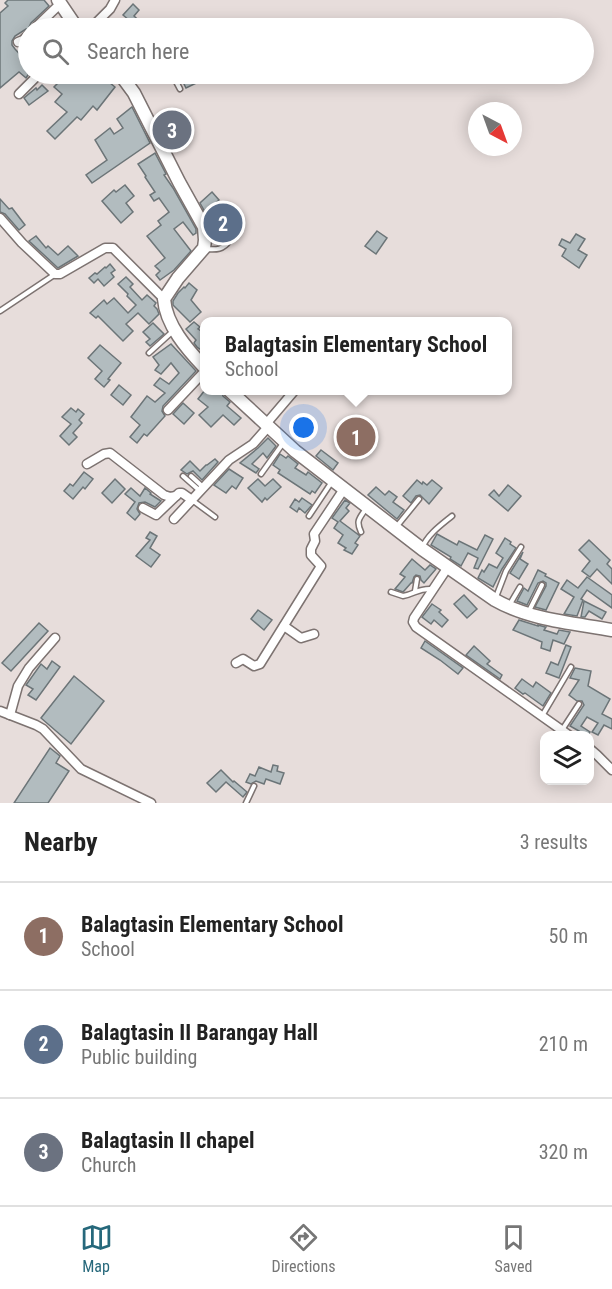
<!DOCTYPE html>
<style>
body{margin:0;font-family:"Roboto Condensed",sans-serif;background:#f6f6f6;color:#222}
.controls{position:absolute;right:18px;bottom:18px;display:grid;overflow:hidden;border-radius:12px;box-shadow:0 3px 15px #0003}
.controls button{width:54px;height:54px;display:grid;place-items:center;padding:0;border:0;border-bottom:2px solid #e0e0e0;background:#fff;color:#222;font:30px sans-serif}
.compass{position:absolute;left:468px;top:102px;width:54px;height:54px;border-radius:50%;background:#fff;box-shadow:0 3px 15px #0003;rotate:139deg}
.you{position:absolute;left:304px;top:428px;width:21px;height:21px;margin:-15px;border:4px solid #fff;border-radius:50%;background:#1a73e8;box-shadow:0 0 0 9px #1a73e833}
.badge{display:grid;place-items:center;width:39px;height:39px;border-radius:50%;background:#26687b;color:#fff;font-size:20px;font-weight:700}
.pin{position:absolute;translate:-50% -50%;border:3px solid #fff;box-shadow:0 2px 6px #0006}
.popup{position:absolute;left:200px;top:317px;width:312px;height:78px;box-sizing:border-box;display:grid;place-content:center;border-radius:12px;background:#fff;filter:drop-shadow(0 2px 4px #0005);font-size:20px;white-space:nowrap;color:#767676}
.popup b{font-size:22px;color:#222}
.popup::after{content:'';position:absolute;left:50%;top:100%;margin-left:-12px;border:12px solid transparent;border-top-color:#fff}
.list{margin:0;padding:0;list-style:none}
h2{display:flex;justify-content:space-between;align-items:center;height:78px;margin:0;padding:0 24px;font-size:26px}
h2 small{font-size:20px;font-weight:400;color:#767676}
.list li{display:grid;grid-template-columns:39px 1fr auto;gap:18px;align-items:center;box-sizing:border-box;height:108px;padding:0 24px;border-top:2px solid #e0e0e0}
.list b{display:block;font-size:22px;white-space:nowrap}
.list p{margin:0;font-size:20px;white-space:nowrap;color:#767676}
.list em{font-size:20px;font-style:normal;color:#767676}
.icon{flex:none;width:33px;height:33px;fill:none;stroke:currentColor;stroke-width:2;stroke-linecap:round;stroke-linejoin:round}
.map{position:relative;flex:none;width:612px;height:803px;overflow:hidden}
.search{position:absolute;background:#fff;box-shadow:0 3px 15px #0003;left:18px;right:18px;top:18px;height:66px;display:flex;align-items:center;gap:15px;box-sizing:border-box;padding:0 21px;border-radius:33px;color:#767676;font-size:22px}
.sheet{height:402px;background:#fff}
nav{display:flex;justify-content:space-around;align-items:center;box-sizing:border-box;height:84px;border-top:2px solid #e0e0e0;background:#fff;font-size:16px;color:#767676}
nav a{display:grid;justify-items:center;gap:3px}
nav .on{color:#26687b}
.map>svg:first-child{display:block}
.building{fill:#b2bcbf;stroke:#6c7578;stroke-width:1.5}
.lines{fill:none;stroke-linecap:round;stroke-linejoin:round}
.lane-casing{stroke:#7d7371;stroke-width:7}
.street-casing{stroke:#7d7371;stroke-width:11}
.secondary-casing{stroke:#7d7371;stroke-width:15}
.lane{stroke:#fff;stroke-width:4}
.street{stroke:#fff;stroke-width:8}
.secondary{stroke:#fff;stroke-width:12}
</style>
<div class="map">
<svg width="612" height="803" viewBox="0 0 612 803">
<rect width="100%" height="100%" fill="#e7dddb"/>
<g class="building">
<polygon points="8,0 44,0 49,6 31,23 28,29 26,29 15,36 12,41 12,45 15,49 28,63 28,75 26,78 19,72 0,88 0,13 8,6 5,3"/>
<polygon points="133,4 139,10 134,16 147,28 123,28 130,21 123,15"/>
<polygon points="71,74 105,74 103,77 115,87 97,110 93,106 81,120 77,117 55,139 47,131 67,112 55,102 62,94 54,87 62,79 65,81"/>
<polygon points="179,74 215,74 186,88"/>
<polygon points="42,85 48,91 29,105 24,98 36,88 37,90"/>
<polygon points="132,107 150,143 92,183 86,175 107,160 95,140 110,128 114,134 123,128 117,119"/>
<polygon points="175,121 181,131 170,140 163,129"/>
<polygon points="155,153 166,174 164,175 173,188 196,229 196,233 193,235 183,222 174,229 191,251 174,270 160,280 156,275 160,271 155,266 165,258 147,236 161,225 158,221 169,212 159,198 154,201 150,195 155,192 145,177 146,176 138,164"/>
<polygon points="125,185 134,196 126,203 133,212 121,223 102,201 114,190 116,192"/>
<polygon points="212,192 219,200 205,212 200,203"/>
<polygon points="0,199 9,209 12,208 25,225 19,230 5,214 0,212"/>
<polygon points="377,231 387,238 376,254 365,246"/>
<polygon points="576,234 585,239 578,250 587,255 579,268 562,256 566,249 559,245 562,239 570,243"/>
<polygon points="36,236 46,248 48,246 58,255 68,246 78,256 58,268 29,241"/>
<polygon points="110,264 115,270 111,273 114,277 104,286 98,279 94,283 89,278 95,273 97,274 105,267 106,268"/>
<polygon points="126,277 133,284 130,287 142,300 147,295 156,303 154,306 157,309 159,314 149,324 138,313 126,324 133,331 123,341 98,316 96,318 90,313 104,300 107,304 114,298 128,313 136,305 127,296 128,294 118,284"/>
<polygon points="189,283 197,290 191,300 201,312 190,322 173,305 173,301 178,293 184,287 185,288"/>
<polygon points="194,322 200,327 198,329 204,333 204,352 197,347 194,343 196,340 186,329"/>
<polygon points="153,323 164,334 150,346 146,342 150,339 143,332"/>
<polygon points="171,344 196,371 163,406 162,411 165,416 147,436 144,434 137,443 130,437 140,425 131,417 147,396 155,402 165,393 154,385 160,378 169,384 179,373 171,363 161,374 155,370 159,365 153,357"/>
<polygon points="100,345 121,363 108,379 110,380 104,387 95,379 102,371 88,358"/>
<polygon points="119,385 131,395 123,405 111,395"/>
<polygon points="205,390 221,390 223,396 230,402 227,406 241,418 234,425 223,415 211,427 199,415 208,407 198,399"/>
<polygon points="183,403 194,413 184,424 173,414"/>
<polygon points="71,408 76,412 78,409 84,414 79,420 82,423 73,433 77,437 69,445 60,436 71,424 62,417"/>
<polygon points="268,438 276,446 267,458 263,453 252,464 259,469 256,473 240,463 258,448"/>
<polygon points="321,450 338,463 333,470 316,456"/>
<polygon points="280,454 286,458 288,456 298,464 295,468 306,475 308,472 322,483 315,493 312,491 310,494 278,473 280,470 273,465"/>
<polygon points="215,459 218,462 202,480 193,471 187,474 181,470 190,461 200,471 206,465 207,465"/>
<polygon points="229,469 243,478 236,489 232,486 226,493 214,485"/>
<polygon points="84,472 93,479 85,489 83,487 73,499 64,491 70,484 73,486"/>
<polygon points="115,479 125,489 112,503 102,493"/>
<polygon points="258,479 265,486 273,479 281,487 267,500 265,498 262,502 248,488"/>
<polygon points="417,480 422,484 423,482 427,485 432,480 442,488 429,504 420,495 416,496 411,503 403,496"/>
<polygon points="508,485 521,496 508,511 489,495 494,490 499,496"/>
<polygon points="376,487 385,495 389,491 397,497 393,502 404,510 397,519 368,495"/>
<polygon points="131,488 140,496 145,488 151,493 150,494 161,501 155,507 145,502 139,503 137,509 140,514 135,520 127,513 135,502 125,494"/>
<polygon points="302,498 312,505 305,513 299,508 297,512 290,507 295,499 299,502"/>
<polygon points="345,500 350,503 346,508 349,511 340,521 360,536 355,543 358,545 352,554 344,550 346,548 338,543 343,535 334,528 338,522 332,518"/>
<polygon points="150,532 157,536 150,548 160,555 151,567 136,556 150,540 146,538"/>
<polygon points="437,534 457,545 459,541 477,550 485,535 493,539 478,569 474,568 478,558 468,553 461,566 450,559 451,557 431,545"/>
<polygon points="505,538 511,542 510,544 516,548 502,569 493,587 478,578 482,570 484,572 489,564 497,568 503,558 496,553"/>
<polygon points="589,540 610,560 607,564 612,569 612,584 597,569 590,577 582,571 590,561 579,550"/>
<polygon points="523,552 520,559 528,564 519,579 510,573"/>
<polygon points="412,559 425,570 430,565 436,569 424,583 421,580 420,576 416,575 414,577 412,583 411,583 403,592 395,589 405,577 400,574"/>
<polygon points="538,570 546,574 545,576 559,583 546,610 535,607 546,586 546,583 543,581 538,583 527,605 517,601 524,588 528,591"/>
<polygon points="587,577 612,595 612,608 587,590 581,599 583,600 577,616 564,614 574,597 561,589 567,580 578,588"/>
<polygon points="464,595 477,609 467,618 454,604"/>
<polygon points="584,601 606,612 602,619 589,611 585,617 581,617"/>
<polygon points="432,604 441,610 439,612 448,620 442,627 434,620 431,624 422,617"/>
<polygon points="258,610 272,620 264,630 251,619"/>
<polygon points="519,620 538,626 538,625 545,627 546,627 544,630 557,634 559,630 570,632 564,644 553,640 550,651 541,648 542,642 513,630"/>
<polygon points="39,623 48,631 11,671 2,663"/>
<polygon points="425,641 463,668 458,674 440,660 421,648"/>
<polygon points="566,645 571,647 559,678 546,673 551,662 558,665"/>
<polygon points="474,646 490,661 487,664 502,675 500,679 466,655"/>
<polygon points="52,661 60,667 36,700 28,695 33,689 26,685 41,664 47,669"/>
<polygon points="575,668 591,671 588,686 610,699 602,714 612,719 612,729 604,725 598,735 592,732 598,723 587,717 581,726 590,732 588,735 576,735 579,731 570,726 584,705 582,701 577,701 569,695 579,680 570,678"/>
<polygon points="74,676 104,701 71,744 41,718"/>
<polygon points="522,679 533,687 536,682 551,693 543,706 525,693 523,694 515,688"/>
<polygon points="50,748 60,756 56,763 69,771 48,803 14,803"/>
<polygon points="273,765 278,766 277,771 284,773 280,784 266,779 264,784 256,781 251,784 246,782 250,774 255,776 259,767 271,772"/>
<polygon points="221,770 233,782 234,781 247,792 243,797 226,782 216,792 207,783"/>
</g>
<g class="lines">
<g class="lane-casing">
<g id="lane">
<polyline points="172,74 180,89"/>
<polyline points="130,83 141,74"/>
<path d="M205,249c12,1 18,1 25,-9"/>
<polyline points="0,311 54,275"/>
<polyline points="149,353 172,332"/>
<polyline points="261,474 284,442"/>
<polyline points="183,476 200,491"/>
<polyline points="191,476 203,487"/>
<polyline points="192,500 215,517"/>
<polyline points="309,516 331,483"/>
<polyline points="397,526 419,499"/>
<path d="M361,532c-5,-11 -2,-13 4,-22"/>
<path d="M422,548c6,-14 19,-23 30,-32"/>
<polyline points="415,591 417,579"/>
<path d="M391,592l12,4c12,-2 15,-8 29,-7"/>
<polyline points="496,597 506,571 521,547"/>
<polyline points="510,604 520,587"/>
<polyline points="529,611 542,585"/>
<polyline points="542,716 571,667"/>
<polyline points="562,730 579,704"/>
<polyline points="246,803 254,786"/>
</g>
</g>
<g class="street-casing">
<g id="street">
<polyline points="35,28 60,4"/>
<polyline points="91,28 110,9 115,0"/>
<polyline points="18,42 23,40 28,35"/>
<polyline points="19,94 39,74"/>
<polyline points="0,218 22,243 55,274 60,274 105,248 113,248 164,299"/>
<polyline points="168,410 204,372"/>
<polyline points="266,424 295,390"/>
<polyline points="87,464 104,454 110,453 164,495 170,497 176,496"/>
<polyline points="143,508 156,515 179,493 182,493 192,500"/>
<polyline points="174,519 229,460 253,444 268,427"/>
<polyline points="448,567 414,618 413,622 416,627 570,736"/>
<polyline points="284,626 301,638 314,634"/>
<polyline points="236,663 243,659 254,666 260,664 321,566 311,555 311,549 315,541 314,534 344,489"/>
<polyline points="0,711 36,725 43,729 81,769 151,803"/>
<polyline points="10,715 18,686 29,668 55,638"/>
<polyline points="590,749 597,755 612,770"/>
</g>
</g>
<g class="secondary-casing">
<g id="secondary">
<polyline points="58,0 77,28"/>
<path d="M120,74l14,19 45,89 25,45 1,13 -1,8 -26,30 -14,21c2,26 23,50 40,68"/>
<path d="M229,390l66,61 127,98 73,51c35,20 78,23 117,30"/>
</g>
</g>
<use href="#lane" class="lane"/>
<use href="#street" class="street"/>
<use href="#secondary" class="secondary"/>
</g>
</svg>
<div class="controls">
<button><svg class="icon" aria-label="layers" viewBox="0 0 24 24"><path d="M12 4l9 5-9 5-9-5zM3 14l9 5 9-5"/></svg></button>
</div>
<svg class="compass" viewBox="-18 -18 36 36"><path d="M0-13l5 13h-10z" fill="#e53935"/><path d="M0 13l5-13h-10z" fill="#767676"/></svg>
<div class="you"></div>
<div class="pin badge" style="left:356px;top:437px;background:#8d6e63">1</div>
<div class="popup"><b>Balagtasin Elementary School</b>School</div>
<div class="pin badge" style="left:223px;top:223px;background:#5c6f8a">2</div>
<div class="pin badge" style="left:172px;top:130px;background:#6b7280">3</div>
<div class="search"><svg class="icon" aria-label="search" viewBox="0 0 24 24"><circle cx="10" cy="10" r="6"/><path d="M15 15l6 6"/></svg>Search here</div>
</div>
<section class="sheet">
<h2>Nearby<small>3 results</small></h2>
<ul class="list">
<li><span class="badge" style="background:#8d6e63">1</span><div><b>Balagtasin Elementary School</b><p>School</p></div><em>50 m</em></li>
<li><span class="badge" style="background:#5c6f8a">2</span><div><b>Balagtasin II Barangay Hall</b><p>Public building</p></div><em>210 m</em></li>
<li><span class="badge" style="background:#6b7280">3</span><div><b>Balagtasin II chapel</b><p>Church</p></div><em>320 m</em></li>
</ul>
</section>
<nav>
<a class="on"><svg class="icon" aria-label="map" viewBox="0 0 24 24"><path d="M3 6l6-2 6 2 6-2v14l-6 2-6-2-6 2zM9 4v14M15 6v14"/></svg>Map</a>
<a><svg class="icon" aria-label="directions" viewBox="0 0 24 24"><path d="M12 3l9 9-9 9-9-9zM9 14v-3h6M13 9l2 2-2 2"/></svg>Directions</a>
<a><svg class="icon" aria-label="saved" viewBox="0 0 24 24"><path d="M7 4h10v16l-5-4-5 4z"/></svg>Saved</a>
</nav>
